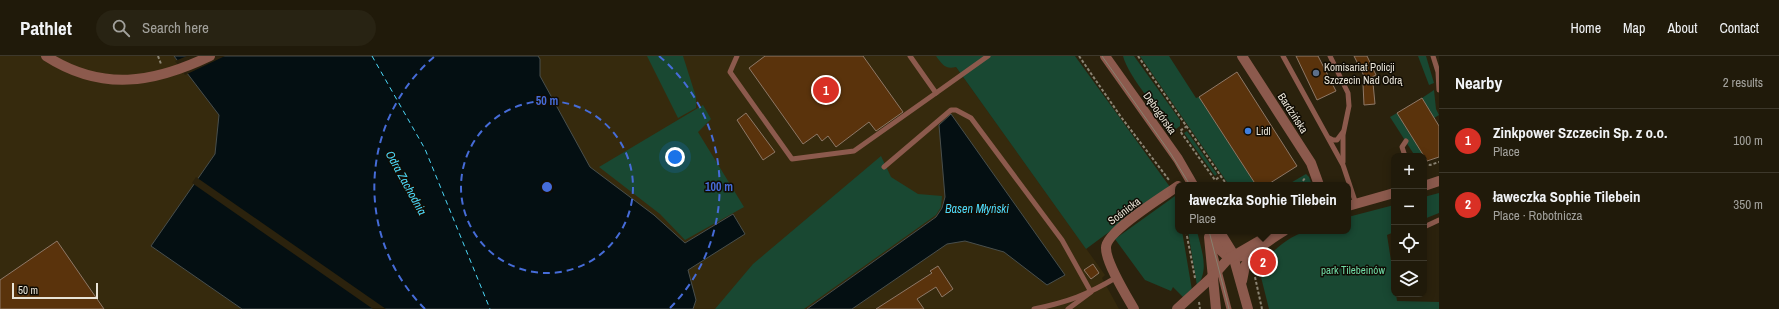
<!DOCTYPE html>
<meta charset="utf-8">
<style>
body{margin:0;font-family:"Archivo Narrow",sans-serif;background:#282313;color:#f1f3f6}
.controls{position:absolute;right:12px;bottom:12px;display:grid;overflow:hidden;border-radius:8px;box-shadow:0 2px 10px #0003}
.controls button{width:36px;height:36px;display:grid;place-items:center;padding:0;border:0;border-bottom:1px solid #3d382b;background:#201a0a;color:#f1f3f6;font:20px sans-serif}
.scale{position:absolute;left:12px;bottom:10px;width:86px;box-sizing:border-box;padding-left:4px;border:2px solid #e9e4d7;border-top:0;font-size:11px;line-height:14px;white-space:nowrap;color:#e9e4d7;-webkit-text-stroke:3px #100c04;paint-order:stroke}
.you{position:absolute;left:675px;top:101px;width:14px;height:14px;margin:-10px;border:3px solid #fff;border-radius:50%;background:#1a73e8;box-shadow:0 0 0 6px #1a73e833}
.badge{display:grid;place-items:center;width:26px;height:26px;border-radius:50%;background:#d93025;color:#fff;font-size:13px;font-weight:700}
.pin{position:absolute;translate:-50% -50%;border:2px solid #fff;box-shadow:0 1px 4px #0006}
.popup{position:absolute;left:1175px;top:126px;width:176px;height:52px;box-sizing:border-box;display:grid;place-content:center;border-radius:8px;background:#201a0a;filter:drop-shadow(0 1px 3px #0005);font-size:13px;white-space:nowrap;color:#a2a19c}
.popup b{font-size:15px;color:#f1f3f6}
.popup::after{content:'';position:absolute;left:50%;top:100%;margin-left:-8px;border:8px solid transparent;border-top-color:#201a0a}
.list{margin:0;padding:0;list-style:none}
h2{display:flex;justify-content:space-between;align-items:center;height:52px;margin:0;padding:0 16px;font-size:17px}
h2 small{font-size:13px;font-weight:400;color:#a2a19c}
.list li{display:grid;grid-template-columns:26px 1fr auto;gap:12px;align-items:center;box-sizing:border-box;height:64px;padding:0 16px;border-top:1px solid #3d382b}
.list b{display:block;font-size:15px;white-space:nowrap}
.list p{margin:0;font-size:13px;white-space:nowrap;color:#a2a19c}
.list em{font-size:13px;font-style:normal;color:#a2a19c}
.icon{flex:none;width:22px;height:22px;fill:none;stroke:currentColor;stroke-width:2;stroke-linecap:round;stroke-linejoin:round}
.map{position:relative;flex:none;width:1439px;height:253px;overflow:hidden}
header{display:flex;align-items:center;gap:24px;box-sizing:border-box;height:56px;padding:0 20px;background:#201a0a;border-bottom:1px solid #3d382b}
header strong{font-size:19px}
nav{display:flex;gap:22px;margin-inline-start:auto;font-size:14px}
.search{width:280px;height:36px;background:#282313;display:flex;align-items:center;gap:10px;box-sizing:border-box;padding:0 14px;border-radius:22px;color:#a2a19c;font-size:15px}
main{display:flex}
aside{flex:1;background:#201a0a}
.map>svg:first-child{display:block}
.built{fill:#362a0d}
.green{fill:#194832}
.water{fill:#040f12;stroke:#494f4d}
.pier{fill:#2b220d}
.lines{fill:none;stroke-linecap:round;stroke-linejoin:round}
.ferry{stroke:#4dd8f8;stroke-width:1;stroke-dasharray:5 4;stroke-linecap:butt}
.building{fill:#5a330c;stroke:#8e7867}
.path{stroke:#8c8574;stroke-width:2;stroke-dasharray:3 2;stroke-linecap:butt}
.service{stroke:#8c5a4d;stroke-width:5}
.minor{stroke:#8c5a4d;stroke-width:10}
.tertiary{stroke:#8c5a4d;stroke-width:10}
.tram{stroke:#88816f;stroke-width:1}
.ring{fill:none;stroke:#466cd8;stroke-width:2;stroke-dasharray:7 5}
.service-dot{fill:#5c6f8a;stroke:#100c04;stroke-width:1.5}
.shop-dot{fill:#3f7fe0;stroke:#100c04;stroke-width:1.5}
.labels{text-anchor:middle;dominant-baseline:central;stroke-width:3;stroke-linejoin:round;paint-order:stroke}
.poi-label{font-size:11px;fill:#e9e4d7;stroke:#100c04;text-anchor:start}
.street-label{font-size:11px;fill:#e9e4d7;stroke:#100c04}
.park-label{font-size:11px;fill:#70dba6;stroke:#100c04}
.water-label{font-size:12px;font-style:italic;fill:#4dd8f8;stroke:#100c04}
.centre{fill:#466cd8;stroke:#100c04;stroke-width:2}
.ring-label{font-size:12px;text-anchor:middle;font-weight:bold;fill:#466cd8;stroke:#100c04;stroke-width:3;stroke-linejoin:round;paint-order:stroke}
</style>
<header>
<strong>Pathlet</strong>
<div class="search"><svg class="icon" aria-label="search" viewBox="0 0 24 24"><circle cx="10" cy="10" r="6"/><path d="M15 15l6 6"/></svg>Search here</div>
<nav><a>Home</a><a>Map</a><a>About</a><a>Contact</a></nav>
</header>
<main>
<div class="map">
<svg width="1439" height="253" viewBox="0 0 1439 253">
<rect width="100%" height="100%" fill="#2b220d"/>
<g class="built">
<polygon points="0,0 174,0 219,59 215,98 151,190 242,253 0,253"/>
<polygon points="524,0 972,0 956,11 1105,219 1102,222 1119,253 686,253 582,118"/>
</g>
<g class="green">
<polygon points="647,0 683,0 696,41 696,52 678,62"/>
<path d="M936,0h139l95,131 -84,62 -130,-182c-11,3 -14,-3 -20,-11z"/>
<path d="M1123,0h11l46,64v6l-4,3c-15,-13 -48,-53 -53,-73z"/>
<polygon points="1140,0 1169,0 1196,42 1199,41 1256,129 1229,129"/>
<polygon points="1418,0 1426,0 1434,27 1429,29"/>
<polygon points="1434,34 1436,53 1439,59 1434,62 1422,42"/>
<polygon points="703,49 711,63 698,76 744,151 685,184 660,158 599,111"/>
<polygon points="1397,57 1422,97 1415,100 1390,61"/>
<polygon points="1187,75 1217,118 1215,120 1184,77"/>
<polygon points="881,100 891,121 918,138 942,140 941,151 936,159 804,253 715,253 753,208"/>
<polygon points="1306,118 1309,121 1312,129 1287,129"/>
<polygon points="1439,137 1439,157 1424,163 1424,141"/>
<polygon points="1175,140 1178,154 1178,175 1182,175 1192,234 1185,243 1173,231 1171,235 1145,224 1115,183"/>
<path d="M1394,149v27l-7,3 7,45v14h2l1,7 42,1v7h-170l-10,-40c11,-17 28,-32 48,-38 12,-3 29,0 41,0v-14z"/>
<path d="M1188,175h9c4,18 13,39 0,55z"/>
</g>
<g class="water">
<polygon points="174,0 538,0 540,3 540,20 590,111 654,159 685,187 733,158 745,178 688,214 696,244 693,253 242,253 151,190 215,98 219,59"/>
<polygon points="951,58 1065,219 1047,229 1004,196 965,185 947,188 852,253 807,253 936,161 942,152 945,141 939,69"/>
</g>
<g class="pier">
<polygon points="187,0 225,0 185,19 175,5"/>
<polygon points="196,121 386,253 373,253 192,127"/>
</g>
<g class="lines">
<polyline class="ferry" points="372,0 425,93 490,253"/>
</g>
<g class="building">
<polygon points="765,0 863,0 903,56 876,75 869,66 836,91 828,80 822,85 817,78 803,88 749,12"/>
<polygon points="1296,0 1318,0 1336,35 1317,44"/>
<polygon points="1354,0 1367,0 1376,19 1366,24"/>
<polygon points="1237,16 1297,110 1267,129 1256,129 1199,41"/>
<polygon points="1373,27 1375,48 1364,49 1363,28"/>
<polygon points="1422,42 1439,70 1439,101 1427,105 1397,57"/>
<polygon points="746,57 775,96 763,104 737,64"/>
<polygon points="57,185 104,253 0,253 0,224"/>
<polygon points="1093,208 1099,217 1091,223 1084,214"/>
<polygon points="938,210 953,233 942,241 936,231 917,243 924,253 876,253 932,217 930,215"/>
</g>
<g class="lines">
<g class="path">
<polyline points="158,0 161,8"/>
<polyline points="1079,0 1121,61 1169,124"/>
<polyline points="1138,0 1227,129"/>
<polyline points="1187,70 1180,75 1215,124 1221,120"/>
<polyline points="1424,107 1430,109 1439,106"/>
<polyline points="1300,129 1305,122"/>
<polyline points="1186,175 1195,222"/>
<polyline points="1255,221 1262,253"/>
<polyline points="1199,246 1200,253"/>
</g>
<g class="service">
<polyline points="737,0 730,16 792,103 854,95 936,37 910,0"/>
<polyline points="1283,0 1343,109 1356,148"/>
<polyline points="1330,0 1348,37 1349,50 1343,79 1343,106"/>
<polyline points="1433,0 1438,16 1439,34"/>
<polyline points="936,37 988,0"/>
<polyline points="1329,82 1333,84 1337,84 1343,76"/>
<polyline points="1405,100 1402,91 1406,85"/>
<polyline points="884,111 951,54 956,54 971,62 1062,184 1091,236 1068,253"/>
<polyline points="1424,171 1439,164"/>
<polyline points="1214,195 1229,253"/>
<path d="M1034,253c34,-7 53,-14 83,-32"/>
</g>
<g class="minor">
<path d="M46,0c56,36 108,27 164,0"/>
<polyline points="1242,0 1311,107 1319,129"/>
<path d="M1134,253c-8,-14 -28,-46 -28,-61 -1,-16 58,-52 72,-62"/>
<polyline points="1177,253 1212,221"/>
</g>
<g class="tertiary">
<polyline points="1105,0 1178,103 1193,129"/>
<polyline points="1424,130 1439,125"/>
<polyline points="1348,150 1394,137"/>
<path d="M1210,175c18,50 46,16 74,0"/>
<polyline points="1219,175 1232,196 1248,253"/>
<polyline points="1209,181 1216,253"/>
<polyline points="1212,221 1228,203 1266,181"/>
<polyline points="1242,225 1245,210 1255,196"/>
</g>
<g class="tram">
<polyline points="1102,0 1171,98 1190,129"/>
<polyline points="1209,175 1229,253"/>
</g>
</g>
<g class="ring">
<circle cx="547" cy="131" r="86"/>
<path d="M425 253A172 172 0 0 1 435 0M659 0A172 172 0 0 1 669 253"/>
</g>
<circle class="service-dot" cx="1316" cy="17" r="4"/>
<circle class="shop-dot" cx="1248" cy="75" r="4"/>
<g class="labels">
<g class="poi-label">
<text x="1324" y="11">Komisariat Policji<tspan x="1324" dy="13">Szczecin Nad Odrą</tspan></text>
<text x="1256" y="75">Lidl</text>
</g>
<g class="street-label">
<text transform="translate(1160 57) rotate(55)">Dębogórska</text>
<text transform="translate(1293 57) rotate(57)">Bardzińska</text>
<text transform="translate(1124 155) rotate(-37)">Sośnicka</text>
</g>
<g class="park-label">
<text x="1353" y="214">park Tilebeinów</text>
</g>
<g class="water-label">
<text transform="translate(406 127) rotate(61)">Odra Zachodnia</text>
<text x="977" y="153">Basen Młyński</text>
</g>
</g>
<circle cx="547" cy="131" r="6" class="centre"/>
<g class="ring-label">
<text x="547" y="49">50 m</text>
<text x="719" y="135">100 m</text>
</g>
</svg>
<div class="controls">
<button>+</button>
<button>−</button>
<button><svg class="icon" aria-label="locate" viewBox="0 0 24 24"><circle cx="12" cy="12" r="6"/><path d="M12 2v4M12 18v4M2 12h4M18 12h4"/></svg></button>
<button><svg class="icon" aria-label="layers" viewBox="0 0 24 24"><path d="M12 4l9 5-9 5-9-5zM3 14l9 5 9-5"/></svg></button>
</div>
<div class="scale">50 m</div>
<div class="you"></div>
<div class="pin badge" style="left:826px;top:34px">1</div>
<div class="pin badge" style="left:1263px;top:206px">2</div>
<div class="popup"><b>ławeczka Sophie Tilebein</b>Place</div>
</div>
<aside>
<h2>Nearby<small>2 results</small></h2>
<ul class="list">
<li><span class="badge">1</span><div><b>Zinkpower Szczecin Sp. z o.o.</b><p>Place</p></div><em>100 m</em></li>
<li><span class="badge">2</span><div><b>ławeczka Sophie Tilebein</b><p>Place · Robotnicza</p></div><em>350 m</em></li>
</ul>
</aside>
</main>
